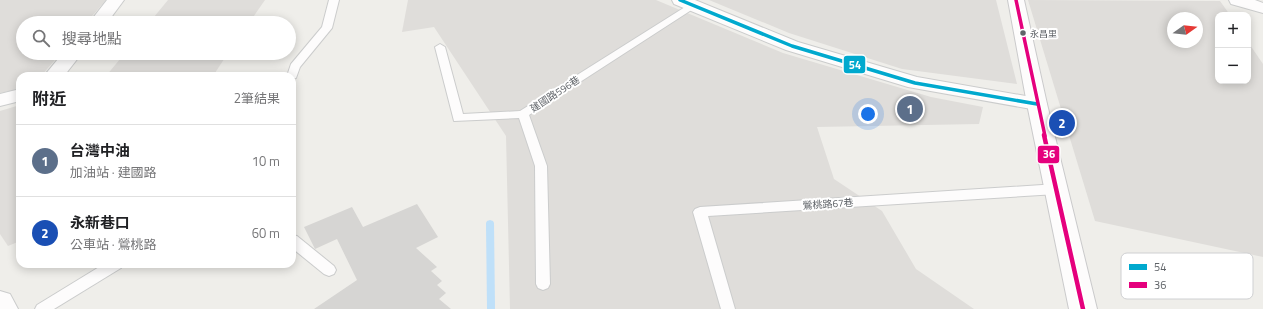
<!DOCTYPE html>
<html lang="zh-TW">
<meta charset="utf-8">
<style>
body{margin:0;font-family:"Titillium Web","Noto Sans TC",sans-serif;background:#f2f2f2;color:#202124}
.controls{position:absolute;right:12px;top:12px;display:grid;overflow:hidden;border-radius:8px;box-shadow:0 2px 10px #0003}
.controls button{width:36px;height:36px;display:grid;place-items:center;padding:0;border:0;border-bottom:1px solid #e0e0e0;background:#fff;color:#202124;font:20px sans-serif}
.compass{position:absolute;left:1167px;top:12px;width:36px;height:36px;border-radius:50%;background:#fff;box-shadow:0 2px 10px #0003;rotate:75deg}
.you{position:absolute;left:868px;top:114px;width:14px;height:14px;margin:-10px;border:3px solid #fff;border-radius:50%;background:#1a73e8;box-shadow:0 0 0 6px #1a73e833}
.badge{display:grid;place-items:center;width:26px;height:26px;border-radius:50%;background:#919496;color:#fff;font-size:13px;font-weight:700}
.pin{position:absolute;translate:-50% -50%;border:2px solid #fff;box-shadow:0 1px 4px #0006}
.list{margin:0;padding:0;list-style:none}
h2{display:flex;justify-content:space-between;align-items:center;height:52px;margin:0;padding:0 16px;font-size:17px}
h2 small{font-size:13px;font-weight:400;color:#757577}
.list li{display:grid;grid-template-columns:26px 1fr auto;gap:12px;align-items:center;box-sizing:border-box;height:72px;padding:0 16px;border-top:1px solid #e0e0e0}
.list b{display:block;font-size:15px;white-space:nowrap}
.list p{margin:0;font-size:13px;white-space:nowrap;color:#757577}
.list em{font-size:13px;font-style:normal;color:#757577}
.icon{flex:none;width:22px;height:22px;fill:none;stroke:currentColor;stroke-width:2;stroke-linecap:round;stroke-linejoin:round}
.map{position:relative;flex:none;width:1263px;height:309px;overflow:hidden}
.search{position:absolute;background:#fff;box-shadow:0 2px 10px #0003;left:16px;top:16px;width:280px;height:44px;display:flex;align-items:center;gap:10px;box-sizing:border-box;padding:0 14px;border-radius:22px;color:#757577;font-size:15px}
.panel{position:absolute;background:#fff;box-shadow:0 2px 10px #0003;left:16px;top:72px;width:280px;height:196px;border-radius:12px}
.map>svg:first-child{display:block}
.industrial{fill:#dfddda;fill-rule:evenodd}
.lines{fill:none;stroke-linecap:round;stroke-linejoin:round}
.stream{fill:#bfe0f9;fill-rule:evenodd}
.building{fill:#d6d5d3}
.service-casing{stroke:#cbcccc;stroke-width:2}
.minor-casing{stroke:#cbcccc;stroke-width:2}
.secondary-casing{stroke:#cacacb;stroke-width:2}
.service{fill:#fdfcfc;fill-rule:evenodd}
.minor{fill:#fdfcfc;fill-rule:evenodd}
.secondary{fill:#fdfcfc;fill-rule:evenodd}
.bus-1-casing{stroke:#fff;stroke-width:6}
.bus-2-far1-casing{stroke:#fff;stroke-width:6}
.bus-2-casing{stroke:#fff;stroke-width:8}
.bus-1{stroke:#00a9ce;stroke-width:3.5}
.bus-2-far1{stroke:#e5007d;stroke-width:3.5}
.bus-2{stroke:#e5007d;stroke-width:4.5}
.bus-dot{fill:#5f6368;stroke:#fff;stroke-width:1.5}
.labels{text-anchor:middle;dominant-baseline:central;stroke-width:4;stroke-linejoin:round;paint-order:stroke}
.bus-label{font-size:9px;fill:#5f6368;stroke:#fff;text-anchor:start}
.street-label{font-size:10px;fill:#5f6368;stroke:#fff}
.key{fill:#fff;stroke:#cfd0d2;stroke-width:1}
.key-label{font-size:11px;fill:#5f6368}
.line-badge{stroke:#fff;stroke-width:1.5}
.badge-label{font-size:11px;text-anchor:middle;font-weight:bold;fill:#fff}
</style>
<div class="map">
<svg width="1263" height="309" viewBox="0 0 1263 309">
<rect width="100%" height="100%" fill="#efeeea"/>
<g class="industrial">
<polygon points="0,0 106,0 86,23 23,23 23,53 61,53 41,76 20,76 20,89 0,93"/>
<polygon points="168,0 265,0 249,23 149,23"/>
<polygon points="408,0 656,0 783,53 931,97 983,107 979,124 817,127 834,179 882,211 916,269 974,309 510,309 506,136 434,27 402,32"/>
<polygon points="709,0 996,0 1017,84 902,69 789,33"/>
<path d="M1028,0l192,1 10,14h-12v66h30v-39l15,22v193l-168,-36zM1173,18h24v24h-24z"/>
<polygon points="125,53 228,53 213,76 106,76"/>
<polygon points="20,105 20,241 8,246 0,234 0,111"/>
</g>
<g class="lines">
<polygon class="stream" points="490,220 493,221 494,223 495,309 487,309 486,223 487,221"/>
</g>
<polygon class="building" points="417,204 438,237 416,248 437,267 431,271 442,281 437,285 446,293 439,299 451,309 314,309 357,280 337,239 315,249 304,227 352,207 363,227"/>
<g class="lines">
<g class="service-casing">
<g id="service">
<polygon points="329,0 339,0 332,28 300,67 296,78 292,79 292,76 287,76 291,64 322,27"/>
<polygon points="693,2 698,5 696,7 529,115 547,166 550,284 548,288 543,290 538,288 536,284 535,166 519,118 454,121 435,47 440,44 445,47 463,114 520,111"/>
<polygon points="1057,184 1061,186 1063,189 1061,192 1057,194 708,216 735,309 721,309 693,212 695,209 700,207"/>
<polygon points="292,235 297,236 334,266 336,270 334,274 329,276 324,274 292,248"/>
<polygon points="104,264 123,264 121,268 54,309 35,309 37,305"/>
</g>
</g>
<g class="minor-casing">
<g id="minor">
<polygon points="107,0 124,0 107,23 89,23"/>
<polygon points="672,0 695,0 798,42 917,77 1037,98 1044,99 1047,104 1044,109 1037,110 908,87 786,50 674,4"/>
<polygon points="1229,0 1255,0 1263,3 1263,13 1231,4"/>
<polygon points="63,53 82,53 64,76 44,76"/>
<polygon points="20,89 20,101 0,106 0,94"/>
<polygon points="0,291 10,294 18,309 0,309"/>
</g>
</g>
<g class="secondary-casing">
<polygon id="secondary" points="1008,0 1024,0 1047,104 1097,309 1069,309 1027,104"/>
</g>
<use href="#service" class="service"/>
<use href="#minor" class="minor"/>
<use href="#secondary" class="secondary"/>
<g class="bus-1-casing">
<polyline id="bus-1" points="680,0 792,46 915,83 1037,104"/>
</g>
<g class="bus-2-far1-casing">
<polyline id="bus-2-far1" points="1016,0 1045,136"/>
</g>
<g class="bus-2-casing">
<polyline id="bus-2" points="1044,135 1083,309"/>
</g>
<use href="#bus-1" class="bus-1"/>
<use href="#bus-2-far1" class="bus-2-far1"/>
<use href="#bus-2" class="bus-2"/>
</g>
<circle class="bus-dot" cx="1023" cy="33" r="3.5"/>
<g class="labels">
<g class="bus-label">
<text x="1030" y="33">永昌里</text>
</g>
<g class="street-label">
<text transform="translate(555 94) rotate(-33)">建國路596巷</text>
<text transform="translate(828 204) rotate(-4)">鶯桃路67巷</text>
</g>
</g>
<rect x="1121" y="253" width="132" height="46" rx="6" class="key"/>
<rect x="1129" y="264" width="18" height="6" fill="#00a9ce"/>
<rect x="1129" y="282" width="18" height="6" fill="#e5007d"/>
<g class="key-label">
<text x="1154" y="271">54</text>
<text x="1154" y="289">36</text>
</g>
<g class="line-badge">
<rect x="843" y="55" width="23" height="19" rx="4" fill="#00a9ce"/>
<rect x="1037" y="145" width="23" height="19" rx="4" fill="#e5007d"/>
</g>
<g class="badge-label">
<text x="855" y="69">54</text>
<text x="1049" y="158">36</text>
</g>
</svg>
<div class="controls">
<button>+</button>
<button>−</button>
</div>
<svg class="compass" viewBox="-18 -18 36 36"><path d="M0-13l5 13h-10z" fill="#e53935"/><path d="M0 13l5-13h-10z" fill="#757577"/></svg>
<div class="you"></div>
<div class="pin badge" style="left:910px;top:109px;background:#5c6f8a">1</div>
<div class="pin badge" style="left:1062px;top:123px;background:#1a4fb4">2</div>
<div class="search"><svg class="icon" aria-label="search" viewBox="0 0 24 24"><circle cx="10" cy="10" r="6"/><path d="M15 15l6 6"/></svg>搜尋地點</div>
<section class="panel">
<h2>附近<small>2筆結果</small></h2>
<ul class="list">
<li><span class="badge" style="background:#5c6f8a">1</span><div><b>台灣中油</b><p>加油站 · 建國路</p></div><em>10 m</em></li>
<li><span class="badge" style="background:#1a4fb4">2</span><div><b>永新巷口</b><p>公車站 · 鶯桃路</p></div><em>60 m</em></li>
</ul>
</section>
</div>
